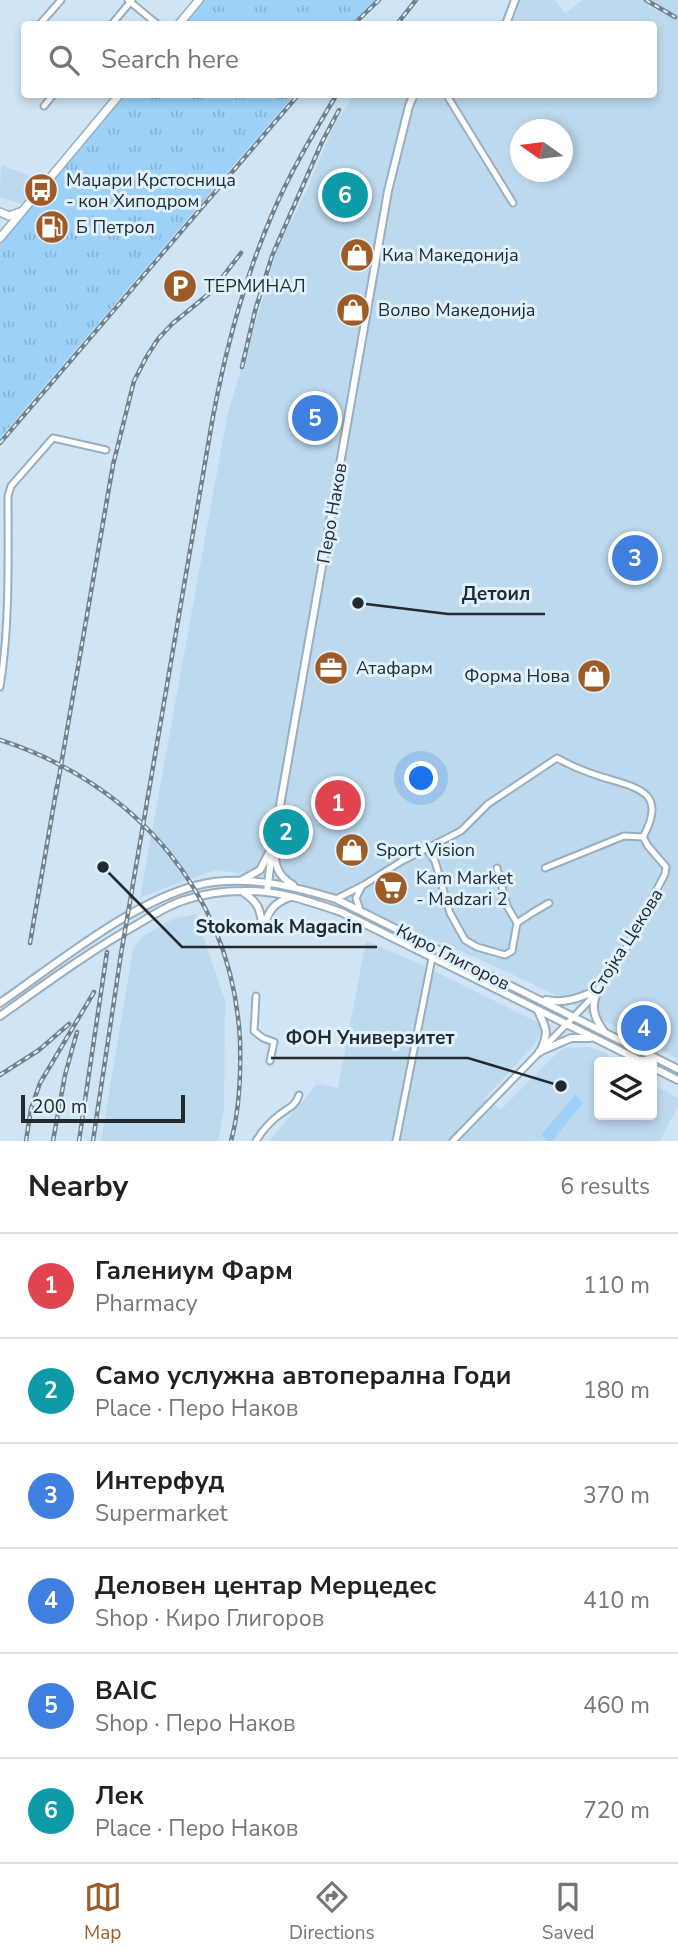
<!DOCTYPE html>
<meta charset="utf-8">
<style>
body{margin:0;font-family:"Nunito Sans",sans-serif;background:#f2f2f2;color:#222}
.controls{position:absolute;right:21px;bottom:21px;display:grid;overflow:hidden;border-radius:7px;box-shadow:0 4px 10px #0003}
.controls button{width:63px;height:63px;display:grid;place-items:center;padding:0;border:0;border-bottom:2px solid #e0e0e0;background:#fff;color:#222;font:35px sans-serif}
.compass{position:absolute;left:510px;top:119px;width:63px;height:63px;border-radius:50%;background:#fff;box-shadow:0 4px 10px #0003;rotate:284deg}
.scale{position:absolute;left:21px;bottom:18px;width:164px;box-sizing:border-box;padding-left:7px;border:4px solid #222a30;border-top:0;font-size:19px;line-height:24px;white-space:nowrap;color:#222a30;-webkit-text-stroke:5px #e0f1fe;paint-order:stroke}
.you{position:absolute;left:422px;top:779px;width:24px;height:24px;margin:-18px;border:5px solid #fff;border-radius:50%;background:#1a73e8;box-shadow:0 0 0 10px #1a73e833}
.badge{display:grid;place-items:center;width:46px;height:46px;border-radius:50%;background:#9d5b27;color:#fff;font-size:23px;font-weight:700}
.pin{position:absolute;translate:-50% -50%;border:4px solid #fff;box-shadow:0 2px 7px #0006}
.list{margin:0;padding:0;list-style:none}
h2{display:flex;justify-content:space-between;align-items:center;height:91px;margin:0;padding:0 28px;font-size:30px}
h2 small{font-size:23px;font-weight:400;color:#767676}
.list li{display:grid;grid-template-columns:46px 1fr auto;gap:21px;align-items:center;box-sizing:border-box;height:105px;padding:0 28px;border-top:2px solid #e0e0e0}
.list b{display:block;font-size:26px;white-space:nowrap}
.list p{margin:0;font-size:23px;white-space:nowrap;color:#767676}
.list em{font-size:23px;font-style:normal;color:#767676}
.icon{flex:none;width:38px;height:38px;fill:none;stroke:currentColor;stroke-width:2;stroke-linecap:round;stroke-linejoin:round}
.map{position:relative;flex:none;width:678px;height:1141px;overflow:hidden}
.search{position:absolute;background:#fff;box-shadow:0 4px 10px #0003;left:21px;right:21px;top:21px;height:77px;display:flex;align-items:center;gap:18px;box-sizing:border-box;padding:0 24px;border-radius:7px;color:#767676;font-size:26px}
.sheet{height:721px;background:#fff}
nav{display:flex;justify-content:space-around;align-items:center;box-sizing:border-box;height:98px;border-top:2px solid #e0e0e0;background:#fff;font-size:19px;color:#767676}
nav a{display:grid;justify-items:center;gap:4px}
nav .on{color:#9d5b27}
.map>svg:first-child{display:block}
.built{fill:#bdd9ed;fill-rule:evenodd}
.grass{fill:url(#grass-tufts)}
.pitch{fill:#9dd1f7}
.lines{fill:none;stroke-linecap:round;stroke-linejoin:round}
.minor-casing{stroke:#9aaebd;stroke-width:9}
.tertiary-casing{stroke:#9aaebd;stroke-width:10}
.secondary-casing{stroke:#9aaebd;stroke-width:10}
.minor{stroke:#fff;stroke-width:5}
.tertiary{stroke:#fff;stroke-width:6}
.secondary{stroke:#fff;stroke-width:7}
.rail-casing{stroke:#72808b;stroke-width:4.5}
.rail{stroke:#e0f1fe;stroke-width:2;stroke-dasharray:5;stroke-linecap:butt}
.labels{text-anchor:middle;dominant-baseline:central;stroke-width:6;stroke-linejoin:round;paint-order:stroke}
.poi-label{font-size:18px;fill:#222a30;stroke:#e0f1fe;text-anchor:start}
.street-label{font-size:18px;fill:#222a30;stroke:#e0f1fe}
.leader{fill:none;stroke:#222a30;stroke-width:2.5}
.callout-dot{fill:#222a30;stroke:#e0f1fe;stroke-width:2.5}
.callout-label{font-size:19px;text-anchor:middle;font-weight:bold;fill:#222a30;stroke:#e0f1fe;stroke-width:6;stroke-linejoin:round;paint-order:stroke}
</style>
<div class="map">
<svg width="678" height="1141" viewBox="0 0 678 1141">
<defs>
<pattern id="grass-tufts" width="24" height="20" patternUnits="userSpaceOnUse" patternTransform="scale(1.75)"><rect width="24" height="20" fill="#9dd1f7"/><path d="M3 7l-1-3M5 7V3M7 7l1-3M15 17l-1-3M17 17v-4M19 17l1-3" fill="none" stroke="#87b4d4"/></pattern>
</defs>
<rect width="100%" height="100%" fill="#cfe4f4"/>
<g class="built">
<path d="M520,0h35l10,13 18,-13h95v1059l-139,-72 -58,-27 -59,-25 -60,-28 -69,-26 -76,-11 -45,15 -32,13 87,-481 14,-48 3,1 6,-28 27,-92 31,-62 26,-63 20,-30 300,-1v-70h-142zM520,130h42v42h-42z"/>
<polygon points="1,165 42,181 23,204 0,197"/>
<polygon points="196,914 225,1001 224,1109 218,1141 101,1141 133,949 142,937 173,919"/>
<polygon points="366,941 416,962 541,1024 541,1033 534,1045 485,1098 500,1110 558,1052 563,1050 564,1048 590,1047 608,1054 610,1059 614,1061 618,1060 624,1062 599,1062 599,1115 652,1115 652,1084 678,1098 678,1106 660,1141 269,1141 317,1084 338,1088"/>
</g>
<g class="grass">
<polygon points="199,0 379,0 354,24 179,24"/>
<polygon points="122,95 294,95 0,438 0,243"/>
</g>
<polygon class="pitch" points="575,1095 583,1103 552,1141 548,1141 541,1135"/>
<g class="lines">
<g class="minor-casing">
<g id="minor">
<polyline points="128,0 157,24"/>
<polyline points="40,24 61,0"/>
<polyline points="112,24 132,0"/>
<polyline points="446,94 513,203"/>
<polyline points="44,106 54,94"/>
<path d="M0,687c10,-62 8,-128 8,-191l3,-10 42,-48 53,12"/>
<polyline points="426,848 435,861 450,913 465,940 477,947 505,955 512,951 517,923 507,906 497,868"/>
<polyline points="545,868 624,836 643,837"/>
<path d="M336,899l26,-13 40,-25 59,-30 27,-27 69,-46c14,8 29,14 45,19 36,11 66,15 41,60l5,9 18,21 -1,7 -43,82 -33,45 -136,140"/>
<polyline points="360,910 356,898 362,886"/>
<polyline points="517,923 532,913 549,903"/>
<polyline points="256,996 254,1031 263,1038 274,1042 270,1061"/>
<path d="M256,1141c6,-10 14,-19 23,-26 9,-7 16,-8 20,-20"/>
<polyline points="396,1141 432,958"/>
</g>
</g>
<g class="tertiary-casing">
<g id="tertiary">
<polyline points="506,24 515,0"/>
<path d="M275,857c1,14 7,21 18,28"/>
<polyline points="242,880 260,870 270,851"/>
<path d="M243,892c16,11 17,17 20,36"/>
<polyline points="267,892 272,851 388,191 409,106 414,94"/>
<path d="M264,926c5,-16 10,-23 26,-29"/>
<path d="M598,990c-7,16 -5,26 5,40"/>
<path d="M546,1000c19,4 35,-3 52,-10"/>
<path d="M0,1003c58,-40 144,-112 214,-121 42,-5 82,5 122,17l342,170"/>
<path d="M538,1011c9,18 11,22 2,41"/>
<path d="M0,1016c45,-32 90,-65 138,-92 15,-9 30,-19 47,-24 18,-6 39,-9 58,-9 34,-1 66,10 98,21l302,150"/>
<polyline points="539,1052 571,1038 590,1038"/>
<polyline points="652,1067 678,1080"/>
</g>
</g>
<g class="secondary-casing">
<g id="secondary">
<polyline points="179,24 199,0"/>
<polyline points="0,212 9,216 20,212"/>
<polyline points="0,238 120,94"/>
</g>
</g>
<use href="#minor" class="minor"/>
<use href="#tertiary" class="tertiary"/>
<use href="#secondary" class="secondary"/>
<g class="rail-casing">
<g id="rail">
<polyline points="646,0 675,17"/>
<polyline points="354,24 379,0"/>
<polyline points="397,24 416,0"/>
<polyline points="242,367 255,311 272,256 322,142 339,110"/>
<polyline points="0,443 299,94"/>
<path d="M0,740c137,44 232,155 240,300 1,34 0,68 -9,101"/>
<polyline points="56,794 113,465 134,381 147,356 158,339 172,324 211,292 241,253"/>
<polyline points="30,943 57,786"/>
<polyline points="0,1075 39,1050 69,1024"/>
<polyline points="26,1141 31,1109 40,1083 94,992"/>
<polyline points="53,1141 65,1075 77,1032"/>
<polyline points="79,1141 107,952"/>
<path d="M93,1141l28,-187 91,-532c13,-71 31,-139 59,-205 18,-43 42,-83 66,-123"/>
</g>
</g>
<use href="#rail" class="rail"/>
</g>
<defs>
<g id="bus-disc" transform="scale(1.75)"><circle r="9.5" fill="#9d5b27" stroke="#e0f1fe"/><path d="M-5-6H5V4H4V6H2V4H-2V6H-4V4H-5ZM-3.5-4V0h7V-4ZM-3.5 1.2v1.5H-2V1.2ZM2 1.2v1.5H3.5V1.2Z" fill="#fff"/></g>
<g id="fuel-disc" transform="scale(1.75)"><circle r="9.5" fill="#9d5b27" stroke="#e0f1fe"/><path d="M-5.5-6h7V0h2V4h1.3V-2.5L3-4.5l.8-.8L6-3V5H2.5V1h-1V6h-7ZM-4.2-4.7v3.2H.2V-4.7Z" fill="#fff"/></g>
<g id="shop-disc" transform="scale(1.75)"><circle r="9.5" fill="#9d5b27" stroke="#e0f1fe"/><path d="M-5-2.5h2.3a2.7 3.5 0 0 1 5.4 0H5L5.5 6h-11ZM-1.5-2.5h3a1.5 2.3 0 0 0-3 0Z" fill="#fff"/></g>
<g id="parking-disc" transform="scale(1.75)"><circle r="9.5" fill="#9d5b27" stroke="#e0f1fe"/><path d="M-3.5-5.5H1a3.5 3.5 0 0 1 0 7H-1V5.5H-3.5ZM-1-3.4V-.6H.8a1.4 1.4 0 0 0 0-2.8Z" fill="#fff"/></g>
<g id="office-disc" transform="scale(1.75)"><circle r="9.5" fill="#9d5b27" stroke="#e0f1fe"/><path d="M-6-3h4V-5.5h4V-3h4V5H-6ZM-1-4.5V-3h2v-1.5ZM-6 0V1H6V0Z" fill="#fff"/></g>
<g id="supermarket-disc" transform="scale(1.75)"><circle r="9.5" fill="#9d5b27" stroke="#e0f1fe"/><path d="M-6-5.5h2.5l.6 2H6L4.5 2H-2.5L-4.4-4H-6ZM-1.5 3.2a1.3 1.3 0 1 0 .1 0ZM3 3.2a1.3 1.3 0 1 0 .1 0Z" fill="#fff"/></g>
</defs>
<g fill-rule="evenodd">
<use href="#bus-disc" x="41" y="190"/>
<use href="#fuel-disc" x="52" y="227"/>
<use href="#shop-disc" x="357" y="255"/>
<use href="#parking-disc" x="180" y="286"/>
<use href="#shop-disc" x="353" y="310"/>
<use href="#office-disc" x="331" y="668"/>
<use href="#shop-disc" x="594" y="676"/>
<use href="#shop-disc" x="352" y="850"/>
<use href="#supermarket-disc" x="391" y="888"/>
</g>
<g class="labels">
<g class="poi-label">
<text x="66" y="180">Маџари Крстосница<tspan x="66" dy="21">- кон Хиподром</tspan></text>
<text x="76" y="227">Б Петрол</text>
<text x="382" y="255">Киа Македонија</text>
<text x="204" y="286">ТЕРМИНАЛ</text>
<text x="378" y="310">Волво Македонија</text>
<text x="356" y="668">Атафарм</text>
<text x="570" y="676" text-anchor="end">Форма Нова</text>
<text x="376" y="850">Sport Vision</text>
<text x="416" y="878">Kam Market<tspan x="416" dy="21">- Madzari 2</tspan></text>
</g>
<g class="street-label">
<text transform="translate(332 513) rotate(-80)">Перо Наков</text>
<text transform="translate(626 942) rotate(-58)">Стојка Цекова</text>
<text transform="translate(453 957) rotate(27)">Киро Глигоров</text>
</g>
</g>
<path class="leader" d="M358 603L448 614H545M103 867L182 947H377M561 1086L468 1058H271"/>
<g class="callout-dot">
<circle cx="358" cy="603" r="7"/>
<circle cx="103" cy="867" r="7"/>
<circle cx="561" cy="1086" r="7"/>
</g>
<g class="callout-label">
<text x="496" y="600">Детоил</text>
<text x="279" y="933">Stokomak Magacin</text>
<text x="370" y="1044">ФОН Универзитет</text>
</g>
</svg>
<div class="controls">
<button><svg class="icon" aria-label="layers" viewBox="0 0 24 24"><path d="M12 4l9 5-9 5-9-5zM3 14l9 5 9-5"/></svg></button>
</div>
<svg class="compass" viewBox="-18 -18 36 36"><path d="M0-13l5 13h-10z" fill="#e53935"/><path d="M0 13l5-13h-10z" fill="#767676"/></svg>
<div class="scale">200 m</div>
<div class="you"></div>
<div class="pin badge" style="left:338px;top:803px;background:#e0444e">1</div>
<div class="pin badge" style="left:286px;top:832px;background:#0f9aa8">2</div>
<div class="pin badge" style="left:635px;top:558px;background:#3f7fe0">3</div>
<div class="pin badge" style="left:644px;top:1028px;background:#3f7fe0">4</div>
<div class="pin badge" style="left:315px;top:418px;background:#3f7fe0">5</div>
<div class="pin badge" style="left:345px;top:195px;background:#0f9aa8">6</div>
<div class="search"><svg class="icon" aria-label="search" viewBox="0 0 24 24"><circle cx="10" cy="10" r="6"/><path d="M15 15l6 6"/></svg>Search here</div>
</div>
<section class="sheet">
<h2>Nearby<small>6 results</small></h2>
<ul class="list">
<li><span class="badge" style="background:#e0444e">1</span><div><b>Галениум Фарм</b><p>Pharmacy</p></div><em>110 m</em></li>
<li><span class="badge" style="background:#0f9aa8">2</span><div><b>Само услужна автоперална Годи</b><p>Place · Перо Наков</p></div><em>180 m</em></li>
<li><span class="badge" style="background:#3f7fe0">3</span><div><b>Интерфуд</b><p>Supermarket</p></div><em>370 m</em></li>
<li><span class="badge" style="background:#3f7fe0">4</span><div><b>Деловен центар Мерцедес</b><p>Shop · Киро Глигоров</p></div><em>410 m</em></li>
<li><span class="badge" style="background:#3f7fe0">5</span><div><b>BAIC</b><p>Shop · Перо Наков</p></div><em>460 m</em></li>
<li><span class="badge" style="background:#0f9aa8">6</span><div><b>Лек</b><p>Place · Перо Наков</p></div><em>720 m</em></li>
</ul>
</section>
<nav>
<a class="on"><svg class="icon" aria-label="map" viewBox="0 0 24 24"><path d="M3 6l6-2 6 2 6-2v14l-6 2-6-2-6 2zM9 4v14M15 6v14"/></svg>Map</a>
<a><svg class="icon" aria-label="directions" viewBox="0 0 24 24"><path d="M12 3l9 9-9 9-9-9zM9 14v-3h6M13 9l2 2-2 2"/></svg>Directions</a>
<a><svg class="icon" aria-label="saved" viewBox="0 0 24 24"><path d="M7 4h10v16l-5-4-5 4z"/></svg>Saved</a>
</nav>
